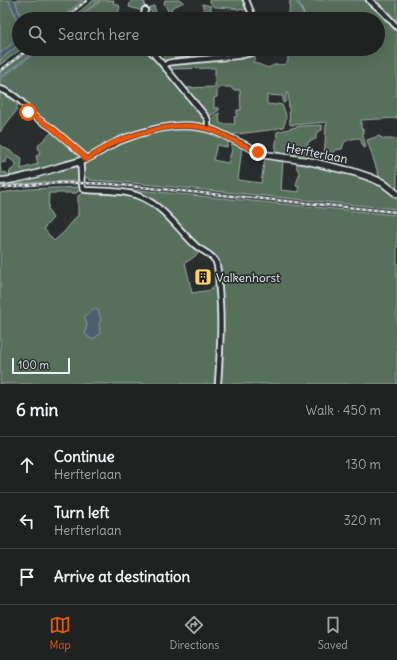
<!DOCTYPE html>
<meta charset="utf-8">
<style>
body{margin:0;font-family:Delius,sans-serif;background:#282a2a;color:#f1f3f6}
.scale{position:absolute;left:12px;bottom:10px;width:58px;box-sizing:border-box;padding-left:4px;border:2px solid #e8f1f8;border-top:0;font-size:11px;line-height:14px;white-space:nowrap;color:#e8f1f8;-webkit-text-stroke:3px #2a2d2e;paint-order:stroke}
.stop{position:absolute;width:12px;height:12px;margin:-9px;border:3px solid #ea580c;border-radius:50%;background:#fff}
.stop.end{background:#ea580c;border-color:#fff;box-shadow:0 1px 4px #0008}
.list{margin:0;padding:0;list-style:none}
h2{display:flex;justify-content:space-between;align-items:center;height:52px;margin:0;padding:0 16px;font-size:17px}
h2 small{font-size:13px;font-weight:400;color:#a2a4a5}
.list li{display:grid;grid-template-columns:26px 1fr auto;gap:12px;align-items:center;box-sizing:border-box;height:56px;padding:0 16px;border-top:1px solid #3d3f40}
.list b{display:block;font-size:15px;white-space:nowrap}
.list p{margin:0;font-size:13px;white-space:nowrap;color:#a2a4a5}
.list em{font-size:13px;font-style:normal;color:#a2a4a5}
.icon{flex:none;width:22px;height:22px;fill:none;stroke:currentColor;stroke-width:2;stroke-linecap:round;stroke-linejoin:round}
.map{position:relative;flex:none;width:397px;height:384px;overflow:hidden}
.search{position:absolute;background:#202222;box-shadow:0 4px 16px #0002;left:12px;right:12px;top:12px;height:44px;display:flex;align-items:center;gap:10px;box-sizing:border-box;padding:0 14px;border-radius:22px;color:#a2a4a5;font-size:15px}
.sheet{height:220px;background:#202222}
nav{display:flex;justify-content:space-around;align-items:center;box-sizing:border-box;height:56px;border-top:1px solid #3d3f40;background:#202222;font-size:11px;color:#a2a4a5}
nav a{display:grid;justify-items:center;gap:2px}
nav .on{color:#ea580c}
.map>svg:first-child{display:block}
.built{fill:#3c3d43}
.green{fill:#576f5c;stroke:#a0b0aa}
.water{fill:#4a606e;stroke:#899aa5}
.lines{fill:none;stroke-linecap:round;stroke-linejoin:round}
.street-casing{stroke:#e8f1f8;stroke-width:8}
.secondary-casing{stroke:#e8f1f8;stroke-width:9}
.street{stroke:#2a2d2e;stroke-width:4.5}
.secondary{stroke:#2a2d2e;stroke-width:6}
.rail-casing{stroke:#e8f1f8;stroke-width:2.5}
.rail{stroke:#2a2d2e;stroke-width:1;stroke-dasharray:3;stroke-linecap:butt}
.route{stroke:#ea580c;stroke-width:5}
.labels{text-anchor:middle;dominant-baseline:central;stroke-width:3.5;stroke-linejoin:round;paint-order:stroke}
.street-label{font-size:12px;fill:#e8f1f8;stroke:#2a2d2e}
.poi-label{font-size:12px;fill:#e8f1f8;stroke:#2a2d2e;text-anchor:start}
</style>
<div class="map">
<svg width="397" height="384" viewBox="0 0 397 384">
<rect width="100%" height="100%" fill="#2a2d2e"/>
<filter id="ink" filterUnits="userSpaceOnUse"><feTurbulence type="fractalNoise" baseFrequency=".025" numOctaves="2"/><feDisplacementMap in="SourceGraphic" scale="8" xChannelSelector="R" yChannelSelector="G"/><feConvolveMatrix kernelMatrix="1 2 1 2 8 2 1 2 1" color-interpolation-filters="sRGB"/></filter>
<g filter="url(#ink)">
<polygon class="built" points="213,10 228,10 242,12 243,19 213,19"/>
<g class="green">
<path d="M0,0h9c4,12 15,29 6,41 -4,5 -10,8 -15,12z"/>
<polygon points="15,0 83,0 59,19 21,19"/>
<polygon points="94,0 100,0 75,19 70,19"/>
<polygon points="102,0 114,0 113,3 120,6 118,14 118,19 77,19"/>
<polygon points="131,0 136,0 145,2 143,11 129,7"/>
<polygon points="165,0 180,0 184,2 171,8 172,11 169,13 164,3"/>
<polygon points="209,0 243,0 246,10 244,10 232,8 215,7 213,6"/>
<polygon points="290,0 296,0 306,19 286,19 289,12"/>
<path d="M298,0h67l24,23 8,9v86l-36,2v9h2v7l3,11 -2,1 -4,-10c-4,0 -13,1 -16,5 -1,2 -1,4 -2,6l-7,1c-3,3 -5,8 -4,12l15,4 -1,1 -21,-4 2,-38 1,-1v-2l-37,3 -2,-32h-2v8l-2,2h-1v-7l-16,-1v9l9,1 1,-1 5,1c4,8 6,13 1,22l-13,3 -41,5 -18,-7 -1,-7 4,-5 5,-3 1,11h15l-1,-7 3,-1v-6h4l-1,-20h-7l-2,-3h-12l-2,5v5l-3,1v10h5v2l-7,5 -5,1 -23,-28 31,-1v-19l-47,1 -1,-2 1,-3 58,-6 1,2 17,-1 9,-4 3,3 -3,4 15,6c2,-1 4,-2 6,-3 5,-1 14,1 14,-5 0,-4 -2,-7 -2,-10l-1,-1h93v-30h-72z"/>
<polygon points="372,0 397,0 397,25"/>
<polygon points="202,4 211,6 211,19 207,19"/>
<polygon points="154,6 158,18 161,17 162,18 164,17 165,19 153,18 154,15 152,14 152,11 148,11 148,8"/>
<polygon points="184,13 186,18 191,16 192,18 196,16 197,18 201,17 202,19 171,19 177,15 178,16"/>
<polygon points="19,43 19,49 21,49 0,65 0,60 15,48"/>
<polygon points="31,49 38,49 0,77 0,73"/>
<polygon points="40,49 145,49 161,65 205,118 206,125 203,126 163,125 86,156 29,111 27,106 0,87 0,79"/>
<polygon points="163,49 168,49 170,53 173,54 175,53 175,49 211,49 211,57 165,64 164,63 164,56"/>
<polygon points="217,49 254,49 246,53 213,57 213,51 217,51"/>
<polygon points="0,90 5,92 4,94 18,105 16,108 17,110 0,132"/>
<polygon points="322,125 322,130 316,133 316,139 308,142 306,160 275,154 277,132 300,126"/>
<path d="M177,127l33,4 19,9 -2,7 -10,-2 -4,15 15,3 4,-13 -1,-2 2,-7 9,6 -4,33 23,3 4,-26 18,3 -2,30 18,2v-5h-2l-1,-2c0,-3 3,-7 3,-10 1,-6 -5,-5 -1,-13 24,4 57,10 79,20 7,4 14,10 20,15v12l-274,-27 -34,-2v-2h-7l1,-16 40,-22z"/>
<polygon points="53,131 83,158 31,174 9,177 10,171 16,166 16,163 7,157 6,162 0,163 1,172 7,173 7,179 0,180 0,145 22,158 21,169 38,164 36,156 40,154 38,147 39,144"/>
<polygon points="379,136 384,139 397,139 397,193 380,179 367,140"/>
<polygon points="79,164 80,178 78,178 78,181 39,182 0,186 0,183"/>
<polygon points="80,187 81,190 76,193 49,193 48,210 53,218 44,228 44,229 54,241 64,232 78,215 78,196 84,192 110,192 136,196 154,206 198,250 199,253 190,260 185,262 192,293 211,290 212,287 218,286 220,335 217,384 0,384 0,193 28,189"/>
<polygon points="87,188 138,190 397,215 397,384 219,384 221,346 218,266 203,250 164,212 140,196 87,190"/>
</g>
<g class="water">
<path d="M9,0h6l6,19h-2v24l-4,5 -15,12v-7c5,-4 11,-7 15,-13 9,-11 -2,-29 -6,-40z"/>
<polygon points="38,49 40,49 0,79 0,77"/>
<polygon points="93,309 98,310 101,319 99,325 100,334 93,339 89,338 85,333 87,324 85,319 85,316"/>
</g>
<g class="lines">
<g class="street-casing">
<g id="street">
<polyline points="246,0 254,19"/>
<polyline points="369,0 382,11 397,27"/>
<polyline points="143,19 145,10"/>
<polyline points="149,49 164,66 207,118 208,121 208,129"/>
<polyline points="164,66 168,63 173,62 237,56 251,53 258,49"/>
<path d="M0,89c8,2 20,10 25,17 2,3 2,5 5,8l22,14 31,27 3,5"/>
<path d="M80,161c2,10 0,19 3,28l3,1c18,1 38,0 55,7 22,9 37,32 54,48 6,6 17,9 21,17 3,8 2,19 3,28 3,31 1,62 -1,94"/>
</g>
</g>
<g class="secondary-casing">
<path id="secondary" d="M0,181c19,-1 38,-8 56,-13 10,-3 20,-5 30,-9 10,-4 19,-11 29,-16 7,-4 15,-6 23,-9 26,-8 50,-12 77,-3l51,24 42,6 46,11 15,5 14,6 14,11"/>
</g>
<use href="#street" class="street"/>
<use href="#secondary" class="secondary"/>
<g class="rail-casing">
<g id="rail">
<polyline points="63,19 87,0"/>
<polyline points="0,71 28,49"/>
<path d="M0,188c37,-5 73,-6 110,-4l287,28"/>
</g>
</g>
<use href="#rail" class="rail"/>
</g>
</g>
<g class="lines" filter="url(#ink)">
<path class="route" d="M28,112l24,16 31,27 3,5c10,-6 19,-13 29,-18 8,-3 16,-6 24,-8 26,-8 50,-12 76,-3l43,21"/>
</g>
<defs>
<g id="building-square" transform="scale(0.9)"><rect x="-9" y="-9" width="18" height="18" rx="4" fill="#ffd166" stroke="#2a2d2e"/><path d="M-4-6H4V6H1V3H-1V6H-4ZM-2.5-4.3h1.7v1.8h-1.7ZM.8-4.3h1.7v1.8H.8ZM-2.5-1h1.7V.8h-1.7ZM.8-1h1.7V.8H.8Z" fill="#111"/></g>
</defs>
<g fill-rule="evenodd">
<use href="#building-square" x="203" y="277"/>
</g>
<g class="labels">
<g class="street-label">
<text transform="translate(317 153) rotate(11)">Herfterlaan</text>
</g>
<g class="poi-label">
<text x="216" y="277">Valkenhorst</text>
</g>
</g>
</svg>
<div class="scale">100 m</div>
<div class="stop" style="left:28px;top:112px"></div>
<div class="stop end" style="left:258px;top:152px"></div>
<div class="search"><svg class="icon" aria-label="search" viewBox="0 0 24 24"><circle cx="10" cy="10" r="6"/><path d="M15 15l6 6"/></svg>Search here</div>
</div>
<section class="sheet">
<h2>6 min<small>Walk · 450 m</small></h2>
<ul class="list">
<li><svg class="icon" aria-label="ahead" viewBox="0 0 24 24"><path d="M12 20V5M6 11l6-6 6 6"/></svg><div><b>Continue</b><p>Herfterlaan</p></div><em>130 m</em></li>
<li><svg class="icon" aria-label="left" viewBox="0 0 24 24"><path d="M17 20v-9H6M10 6l-5 5 5 5"/></svg><div><b>Turn left</b><p>Herfterlaan</p></div><em>320 m</em></li>
<li><svg class="icon" aria-label="arrive" viewBox="0 0 24 24"><path d="M6 21V4h12l-3 4 3 4H6"/></svg><div><b>Arrive at destination</b></div></li>
</ul>
</section>
<nav>
<a class="on"><svg class="icon" aria-label="map" viewBox="0 0 24 24"><path d="M3 6l6-2 6 2 6-2v14l-6 2-6-2-6 2zM9 4v14M15 6v14"/></svg>Map</a>
<a><svg class="icon" aria-label="directions" viewBox="0 0 24 24"><path d="M12 3l9 9-9 9-9-9zM9 14v-3h6M13 9l2 2-2 2"/></svg>Directions</a>
<a><svg class="icon" aria-label="saved" viewBox="0 0 24 24"><path d="M7 4h10v16l-5-4-5 4z"/></svg>Saved</a>
</nav>
